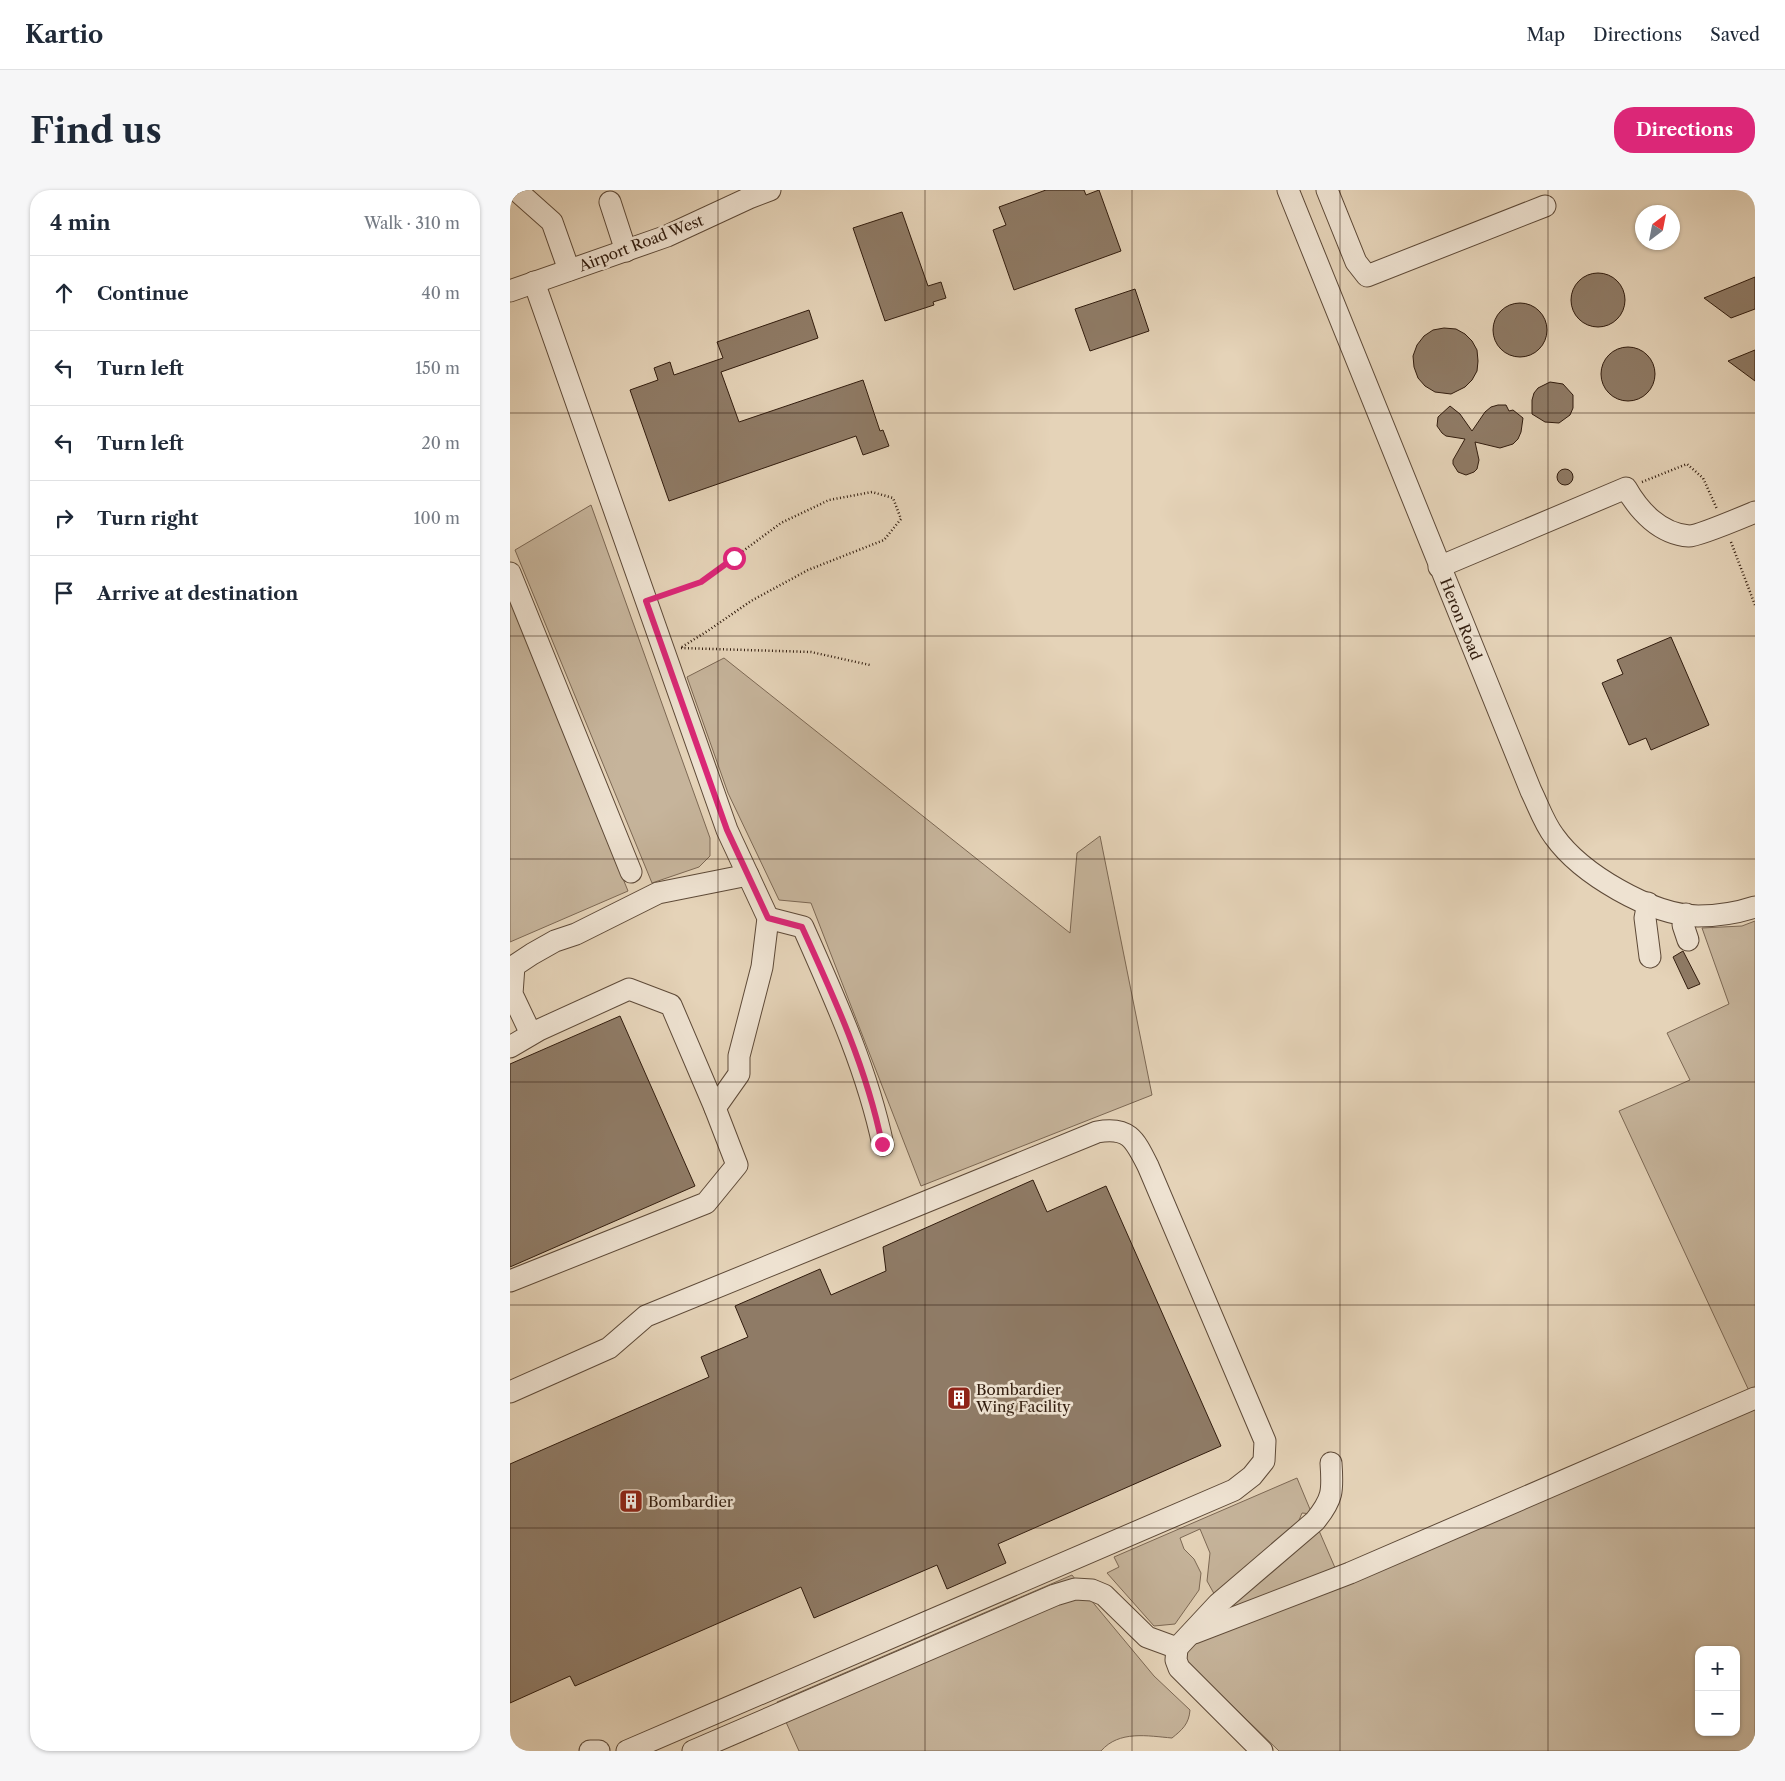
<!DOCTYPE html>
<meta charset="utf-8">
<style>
body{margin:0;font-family:"Libre Caslon Text",serif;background:#f6f6f7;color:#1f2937}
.controls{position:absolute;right:15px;bottom:15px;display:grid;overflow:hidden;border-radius:10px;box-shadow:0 1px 4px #0004}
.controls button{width:45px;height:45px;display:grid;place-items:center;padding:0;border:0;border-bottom:1px solid #e0e1e3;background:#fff;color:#1f2937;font:25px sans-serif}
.compass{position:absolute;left:1125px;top:15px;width:45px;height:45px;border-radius:50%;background:#fff;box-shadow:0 1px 4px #0004;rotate:32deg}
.stop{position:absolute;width:15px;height:15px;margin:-11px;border:4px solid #db2777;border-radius:50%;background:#fff}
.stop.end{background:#db2777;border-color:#fff;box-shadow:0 1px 5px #0008}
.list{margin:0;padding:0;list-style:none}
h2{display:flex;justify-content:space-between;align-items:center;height:65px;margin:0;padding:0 20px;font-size:21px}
h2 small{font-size:16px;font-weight:400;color:#747a83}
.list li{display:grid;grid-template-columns:32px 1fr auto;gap:15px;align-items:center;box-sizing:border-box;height:75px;padding:0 20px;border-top:1px solid #e0e1e3}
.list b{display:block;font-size:19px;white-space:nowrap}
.list em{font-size:16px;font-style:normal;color:#747a83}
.icon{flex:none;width:28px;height:28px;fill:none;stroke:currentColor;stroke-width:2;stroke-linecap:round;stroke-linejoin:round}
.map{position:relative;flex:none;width:1245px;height:1561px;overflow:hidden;border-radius:20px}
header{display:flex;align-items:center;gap:30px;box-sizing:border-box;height:70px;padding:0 25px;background:#fff;border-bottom:1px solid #e0e1e3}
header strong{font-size:24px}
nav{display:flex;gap:28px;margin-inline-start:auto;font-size:18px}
.intro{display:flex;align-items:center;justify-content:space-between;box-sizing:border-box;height:120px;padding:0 30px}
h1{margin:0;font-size:35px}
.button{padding:12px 22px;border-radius:20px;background:#db2777;color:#fff;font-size:18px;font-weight:700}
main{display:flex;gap:30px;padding:0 30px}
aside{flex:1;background:#fff;border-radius:20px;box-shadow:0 1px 4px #0004}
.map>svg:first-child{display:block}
.green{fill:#c6b49b;stroke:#7c6854;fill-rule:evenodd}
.building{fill:#8f7b66;stroke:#311c0e}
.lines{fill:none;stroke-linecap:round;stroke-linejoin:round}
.minor-casing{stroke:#5e4a38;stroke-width:23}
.path{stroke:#311c0e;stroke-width:2.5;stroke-dasharray:1 2.5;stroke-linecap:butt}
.minor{stroke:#eee2d1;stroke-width:21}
.route{stroke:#db2777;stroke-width:6}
.grid{fill:none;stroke:#311c0e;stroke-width:1;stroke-opacity:0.55}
.labels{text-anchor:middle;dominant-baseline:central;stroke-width:5;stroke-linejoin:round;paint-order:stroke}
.street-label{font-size:15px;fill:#311c0e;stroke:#eee2d1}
.poi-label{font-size:15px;fill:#311c0e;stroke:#eee2d1;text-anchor:start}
</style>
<header>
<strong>Kartio</strong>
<nav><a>Map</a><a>Directions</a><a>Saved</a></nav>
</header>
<div class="intro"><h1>Find us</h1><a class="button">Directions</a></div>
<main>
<aside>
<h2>4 min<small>Walk · 310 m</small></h2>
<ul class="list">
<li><svg class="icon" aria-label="ahead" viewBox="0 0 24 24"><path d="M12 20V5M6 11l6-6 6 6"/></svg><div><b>Continue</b></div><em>40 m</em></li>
<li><svg class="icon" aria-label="left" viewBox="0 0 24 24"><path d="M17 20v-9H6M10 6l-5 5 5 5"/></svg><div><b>Turn left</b></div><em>150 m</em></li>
<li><svg class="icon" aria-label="left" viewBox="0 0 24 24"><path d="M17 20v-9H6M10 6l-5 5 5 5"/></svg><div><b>Turn left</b></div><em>20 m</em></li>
<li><svg class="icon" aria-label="right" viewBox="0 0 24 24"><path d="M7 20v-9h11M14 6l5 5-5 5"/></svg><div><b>Turn right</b></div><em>100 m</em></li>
<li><svg class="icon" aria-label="arrive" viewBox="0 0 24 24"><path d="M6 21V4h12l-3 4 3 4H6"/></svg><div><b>Arrive at destination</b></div></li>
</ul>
</aside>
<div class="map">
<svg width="1245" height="1561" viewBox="0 0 1245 1561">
<rect width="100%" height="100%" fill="#e5d3b8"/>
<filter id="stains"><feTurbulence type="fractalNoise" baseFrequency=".004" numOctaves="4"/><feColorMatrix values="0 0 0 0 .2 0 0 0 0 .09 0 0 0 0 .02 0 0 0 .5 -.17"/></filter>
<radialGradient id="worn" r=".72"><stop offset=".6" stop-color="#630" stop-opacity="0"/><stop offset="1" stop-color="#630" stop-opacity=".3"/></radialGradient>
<g class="green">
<polygon points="81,315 200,648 200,666 189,677 142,693 5,360"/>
<polygon points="0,410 118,701 0,752"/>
<polygon points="214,468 560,743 567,663 590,646 642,905 411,996 301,713 269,710 218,603 177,487"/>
<polygon points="1245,731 1245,1201 1240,1203 1109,921 1180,890 1157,843 1219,814 1192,738 1232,736"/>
<path d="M1245,1213v348h-476l-93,-90v-10l6,-9zM1189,1460h37v82h-37z"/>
<polygon points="787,1288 802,1324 792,1323 785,1340 707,1409 697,1391 700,1363 690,1339 670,1348 674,1359 684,1369 691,1383 689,1400 665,1434 644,1436 597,1383 609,1377 604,1367"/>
<polygon points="807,1336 826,1380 710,1427"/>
<path d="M562,1385l23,30 59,71 36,34c-1,14 -8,20 -18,28 -24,-2 -53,-8 -71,13h-302l-22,-49z"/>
</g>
<g class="building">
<polygon points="536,0 574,0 576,5 589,0 611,61 504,100 483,40 496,35 489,17"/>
<polygon points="392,22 418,96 431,92 436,108 423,112 424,115 375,131 343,38"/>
<circle cx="1088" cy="110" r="27"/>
<polygon points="1245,87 1245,119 1221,128 1194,108"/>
<polygon points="625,99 639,141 580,161 565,119"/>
<circle cx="1010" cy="140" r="27"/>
<polygon points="299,120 308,148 211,182 229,232 353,190 370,241 373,240 379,256 353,265 346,246 159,311 120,200 148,190 144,178 160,172 164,185 213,168 207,152"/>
<polygon points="934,138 946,139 955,144 962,151 967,160 968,171 967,181 962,190 955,197 941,204 925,202 915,196 908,188 904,177 903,166 907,155 914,146 923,140"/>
<circle cx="1118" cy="184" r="27"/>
<polygon points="1245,160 1245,191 1218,171"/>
<polygon points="1040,192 1053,194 1063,205 1063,218 1060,225 1049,233 1035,232 1022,224 1022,210 1024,203 1028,198"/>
<polygon points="988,215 996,215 999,221 1003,220 1013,228 1011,242 1008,249 1003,254 990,258 965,252 969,270 967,279 964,282 956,285 948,282 943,274 943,270 955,249 936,246 932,243 927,236 928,227 940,216 950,224 962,241 975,222 981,217"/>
<circle cx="1055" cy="287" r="8"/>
<polygon points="1161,447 1199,535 1141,560 1136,548 1119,555 1092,493 1113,484 1107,470"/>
<polygon points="1173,761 1190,794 1178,799 1163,767"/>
<polygon points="110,826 185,996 0,1077 0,874"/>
<polygon points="523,990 537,1022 596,996 711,1256 488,1354 496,1373 437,1399 427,1375 304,1428 291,1397 65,1496 60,1486 0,1513 0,1274 199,1187 191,1167 238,1147 225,1116 310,1079 321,1105 376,1081 373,1057"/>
</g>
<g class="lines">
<g class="minor-casing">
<g id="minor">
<polyline points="6,0 42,32 59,80"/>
<path d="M778,0l243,601c7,14 13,32 23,45 27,38 97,79 144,80 19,0 39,-3 57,-9"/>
<polyline points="817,0 846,72 857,86 1035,16"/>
<polyline points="100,12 116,61"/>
<polyline points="24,92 217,640 258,728 252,777 229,866 229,884 205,918"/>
<polyline points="0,101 157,46 239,8 260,0"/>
<path d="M929,377l187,-79c13,23 34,46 63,48 9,0 54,-19 66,-24"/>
<polyline points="0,383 121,682"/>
<polyline points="1138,713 1135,728 1140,767"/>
<polyline points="1176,724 1173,735 1178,750"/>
<path d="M258,728l35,9c31,70 64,142 80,218"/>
<polyline points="21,844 2,804 4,776 22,764 45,751 66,744 148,703 238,685"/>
<polyline points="0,857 29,840 119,799 161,815 205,918 227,975 196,1013 0,1091"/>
<path d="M0,1202l99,-44 37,-32 451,-184c32,-6 38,8 51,34l117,275 -1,20 -12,15 -18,14 -607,261"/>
<polyline points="684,1443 840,1383 1245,1208"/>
<polyline points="667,1458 666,1470 669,1478 752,1561"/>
<polyline points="80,1561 89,1561"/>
<path d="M183,1561l362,-156 20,-6 17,1 12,5 43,42 30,11 41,-44 97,-83c18,-22 18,-30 16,-58"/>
</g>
</g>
<g class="path">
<polyline points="1132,292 1177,274 1193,288 1207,319"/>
<polyline points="1221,352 1245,415"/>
<polyline points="154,405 191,392 271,333 319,310 362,302 383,308 391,329 374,350 298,380 241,411 199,440 172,457"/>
<polyline points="171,458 301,462 360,475"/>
</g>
<use href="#minor" class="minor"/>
</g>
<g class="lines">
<path class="route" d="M224,368l-33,24 -55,19 81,229 41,88 34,9c32,70 65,142 80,217"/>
</g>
<path class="grid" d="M208,0v1561M415,0v1561M622,0v1561M830,0v1561M1038,0v1561M0,223h1245M0,446h1245M0,669h1245M0,892h1245M0,1115h1245M0,1338h1245"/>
<defs>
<g id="building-square" transform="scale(1.25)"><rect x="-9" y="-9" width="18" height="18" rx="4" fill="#8f2418" stroke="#eee2d1"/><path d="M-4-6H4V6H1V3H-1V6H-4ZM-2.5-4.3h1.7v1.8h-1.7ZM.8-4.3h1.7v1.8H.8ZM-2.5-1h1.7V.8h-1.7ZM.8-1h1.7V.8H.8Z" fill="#fff"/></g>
</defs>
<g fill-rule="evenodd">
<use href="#building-square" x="449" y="1208"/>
<use href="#building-square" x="121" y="1311"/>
</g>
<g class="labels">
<g class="street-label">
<text transform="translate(131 53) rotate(-21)">Airport Road West</text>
<text transform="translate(951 429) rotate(68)">Heron Road</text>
</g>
<g class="poi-label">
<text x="466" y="1199">Bombardier<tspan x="466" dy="17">Wing Facility</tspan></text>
<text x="138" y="1311">Bombardier</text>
</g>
</g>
<rect width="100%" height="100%" filter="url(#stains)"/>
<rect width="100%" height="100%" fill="url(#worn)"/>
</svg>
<div class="controls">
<button>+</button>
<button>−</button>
</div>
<svg class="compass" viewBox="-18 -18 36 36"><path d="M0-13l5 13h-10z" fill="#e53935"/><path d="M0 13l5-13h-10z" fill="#747a83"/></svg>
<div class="stop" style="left:224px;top:368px"></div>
<div class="stop end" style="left:372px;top:954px"></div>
</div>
</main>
